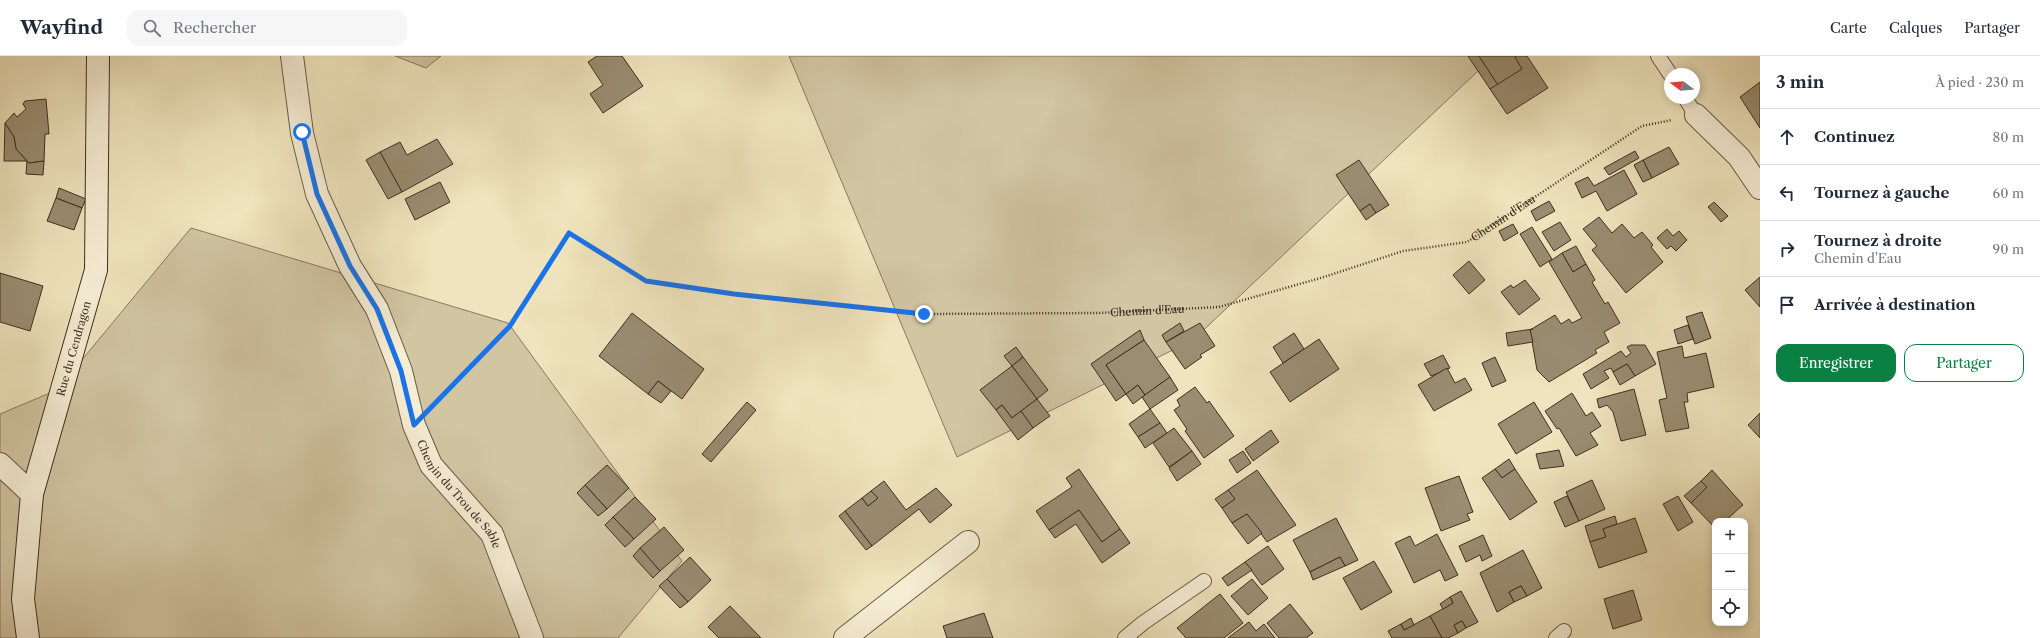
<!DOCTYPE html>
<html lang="fr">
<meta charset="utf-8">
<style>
body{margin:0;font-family:"Libre Caslon Text",serif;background:#f6f6f7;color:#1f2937}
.controls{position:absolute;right:12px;bottom:12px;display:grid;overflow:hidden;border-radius:8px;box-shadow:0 2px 10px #0003}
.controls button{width:36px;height:36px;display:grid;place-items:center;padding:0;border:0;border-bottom:1px solid #e0e1e3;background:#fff;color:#1f2937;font:20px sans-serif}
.compass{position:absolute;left:1664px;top:12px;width:36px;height:36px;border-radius:50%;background:#fff;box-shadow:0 2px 10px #0003;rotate:286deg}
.stop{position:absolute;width:12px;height:12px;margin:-9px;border:3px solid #1a73e8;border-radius:50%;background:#fff}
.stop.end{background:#1a73e8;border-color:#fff;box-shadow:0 1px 4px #0008}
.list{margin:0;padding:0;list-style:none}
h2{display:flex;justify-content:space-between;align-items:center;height:52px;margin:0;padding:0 16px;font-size:17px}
h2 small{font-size:13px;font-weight:400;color:#747a83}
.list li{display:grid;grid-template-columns:26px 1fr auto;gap:12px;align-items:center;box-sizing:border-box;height:56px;padding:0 16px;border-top:1px solid #e0e1e3}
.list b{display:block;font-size:15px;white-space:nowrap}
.list p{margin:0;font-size:13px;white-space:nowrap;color:#747a83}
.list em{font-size:13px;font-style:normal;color:#747a83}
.actions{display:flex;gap:8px;padding:12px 16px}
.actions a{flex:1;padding:9px 0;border:1px solid #0b8043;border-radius:12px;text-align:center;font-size:14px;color:#0b8043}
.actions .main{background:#0b8043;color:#fff}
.icon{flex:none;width:22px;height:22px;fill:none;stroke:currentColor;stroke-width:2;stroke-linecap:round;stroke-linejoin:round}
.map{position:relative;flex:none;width:1760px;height:582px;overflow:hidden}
header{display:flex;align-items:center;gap:24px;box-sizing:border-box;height:56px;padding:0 20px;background:#fff;border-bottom:1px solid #e0e1e3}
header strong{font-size:19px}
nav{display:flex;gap:22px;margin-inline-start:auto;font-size:14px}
.search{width:280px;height:36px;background:#f6f6f7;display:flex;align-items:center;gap:10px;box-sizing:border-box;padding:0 14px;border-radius:12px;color:#747a83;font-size:15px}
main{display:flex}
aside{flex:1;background:#fff}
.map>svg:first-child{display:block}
.green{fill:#d1c5a2;stroke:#887a62}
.building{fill:#9a8d72;stroke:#3e2f21}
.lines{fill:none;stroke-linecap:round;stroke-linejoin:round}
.lane-casing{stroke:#6a5c48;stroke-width:16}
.street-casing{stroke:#6a5c48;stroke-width:24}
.secondary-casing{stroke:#3e2f21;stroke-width:24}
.path{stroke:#3e2f21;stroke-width:2.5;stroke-dasharray:1 2;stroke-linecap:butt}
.lane{stroke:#f5edd4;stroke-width:14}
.street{stroke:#f5edd4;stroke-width:22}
.secondary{stroke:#f5edd4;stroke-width:22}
.route{stroke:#1a73e8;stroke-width:5}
.labels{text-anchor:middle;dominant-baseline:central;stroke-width:4;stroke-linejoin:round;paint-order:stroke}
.street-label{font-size:11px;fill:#3e2f21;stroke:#f5edd4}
</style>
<header>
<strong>Wayfind</strong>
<div class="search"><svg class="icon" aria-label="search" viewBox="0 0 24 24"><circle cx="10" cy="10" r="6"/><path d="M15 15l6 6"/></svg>Rechercher</div>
<nav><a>Carte</a><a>Calques</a><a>Partager</a></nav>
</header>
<main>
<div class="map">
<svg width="1760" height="582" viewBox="0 0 1760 582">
<rect width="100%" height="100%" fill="#efe4bd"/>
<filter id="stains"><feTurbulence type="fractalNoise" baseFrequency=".005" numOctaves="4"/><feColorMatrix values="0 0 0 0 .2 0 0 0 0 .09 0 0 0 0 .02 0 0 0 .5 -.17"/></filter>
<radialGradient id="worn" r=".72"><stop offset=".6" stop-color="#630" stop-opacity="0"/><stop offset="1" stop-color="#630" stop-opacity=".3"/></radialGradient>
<g class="green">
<polygon points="395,0 441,0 426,12"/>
<polygon points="789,0 1494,0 1193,284 957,401"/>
<polygon points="191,172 508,267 682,505 618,582 0,582 0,358 57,334"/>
</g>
<g class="building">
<polygon points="597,0 622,0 643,30 603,57 590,38 603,29 588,6"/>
<polygon points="1468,0 1479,0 1498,29 1490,33"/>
<polygon points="1479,0 1517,0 1515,1 1522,13 1498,29"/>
<polygon points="1517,0 1527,0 1548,32 1507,58 1490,33 1522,13 1515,1"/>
<polygon points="1760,26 1760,72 1740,41"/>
<polygon points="46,43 49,78 45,78 44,105 29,107 16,93 14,81 5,67 14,57 17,61 26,53 23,48 25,45"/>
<polygon points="5,67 14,81 16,93 27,105 4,105"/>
<polygon points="437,83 453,108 402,136 380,96 400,86 407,99"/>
<polygon points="1669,91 1679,108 1652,122 1643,104"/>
<polygon points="1635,95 1639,102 1609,119 1604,112"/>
<polygon points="380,96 402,136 388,143 366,104"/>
<polygon points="1359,104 1389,149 1376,157 1370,148 1360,155 1336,119"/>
<polygon points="1643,104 1652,122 1643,126 1634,109"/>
<polygon points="27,105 29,107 44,105 43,119 26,118"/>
<polygon points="1624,114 1637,138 1607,155 1596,135 1582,142 1575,127 1588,121 1594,130"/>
<polygon points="440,126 450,146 415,164 405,143"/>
<polygon points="59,132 86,143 82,152 56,142"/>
<polygon points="56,142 82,152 74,174 47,165"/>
<polygon points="1549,145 1555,155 1536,165 1531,155"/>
<polygon points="1714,146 1728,160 1721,166 1708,151"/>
<polygon points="1370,148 1376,157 1366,164 1360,155"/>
<polygon points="1599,161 1612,177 1622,168 1634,182 1642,176 1653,189 1651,191 1663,206 1626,237 1592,194 1597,190 1583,173"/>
<polygon points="1560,166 1571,184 1554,195 1542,176"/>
<polygon points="1513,168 1518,177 1504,185 1499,175"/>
<polygon points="1532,171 1552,203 1540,211 1520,178"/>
<polygon points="1667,173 1673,180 1679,175 1687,184 1676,195 1671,190 1667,193 1657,182"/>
<polygon points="1576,190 1586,208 1573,216 1562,197"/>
<polygon points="1562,197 1573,216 1586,208 1595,224 1592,226 1605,248 1608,246 1620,267 1604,276 1609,286 1595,294 1597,297 1549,326 1537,314 1530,274 1555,259 1561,268 1569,263 1572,267 1582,262 1549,206"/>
<polygon points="1469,205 1485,224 1469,238 1453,219"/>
<polygon points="0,217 43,230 30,275 0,266"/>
<polygon points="1760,221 1760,251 1745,234"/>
<polygon points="1525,224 1540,243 1519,259 1501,236 1511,229 1513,232"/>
<polygon points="1702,256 1711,282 1695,288 1686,261"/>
<polygon points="632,257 704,313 682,343 658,325 648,338 599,300"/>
<polygon points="1180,267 1184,275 1166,286 1162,279"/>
<polygon points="1200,267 1215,290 1200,299 1202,301 1185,313 1166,286"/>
<polygon points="1688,269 1693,283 1678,288 1674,274"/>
<polygon points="1533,273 1530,274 1533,286 1508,290 1506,277"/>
<polygon points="1140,274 1144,284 1106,309 1126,338 1116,345 1091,308"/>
<polygon points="1294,277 1304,293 1283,307 1273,291"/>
<polygon points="1319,283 1339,313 1290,346 1270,316"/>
<polygon points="1144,284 1170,321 1145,339 1138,329 1126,338 1106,309"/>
<polygon points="1631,289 1645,289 1656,308 1635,320 1627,308 1613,316 1611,312 1604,315 1609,322 1591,333 1583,318 1621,295 1626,301 1631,297 1627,291"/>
<polygon points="1682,290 1684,302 1706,297 1714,331 1687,337 1688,346 1684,346 1689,372 1666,376 1659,344 1667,342 1657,296"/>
<polygon points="1016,291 1023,301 1012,310 1004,300"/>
<polygon points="1443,299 1450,312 1431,320 1424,308"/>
<polygon points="1023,301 1048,334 1037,343 1012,310"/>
<polygon points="1495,301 1506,325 1492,331 1482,307"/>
<polygon points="1627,308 1635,320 1620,329 1613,316"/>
<polygon points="1012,310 1037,343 1012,362 1002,349 996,354 980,334"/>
<polygon points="1447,312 1455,327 1465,322 1472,334 1434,355 1418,329"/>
<polygon points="1170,321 1178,334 1150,353 1142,341"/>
<polygon points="658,325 671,335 661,347 648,338"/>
<polygon points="1138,329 1145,339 1133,348 1126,338"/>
<polygon points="1195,331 1207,347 1209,345 1234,380 1204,402 1185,375 1187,373 1174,354 1180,350 1177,344"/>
<polygon points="1634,333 1646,379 1621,385 1613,356 1607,349 1599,352 1597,343"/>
<polygon points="1572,337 1586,360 1592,356 1601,370 1590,377 1598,389 1576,400 1559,372 1557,373 1545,355"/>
<polygon points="1037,343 1050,360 1033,372 1021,355"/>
<polygon points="747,346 756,354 711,406 702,398"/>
<polygon points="1534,346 1552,376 1516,398 1498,368"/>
<polygon points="1002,349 1012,362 1021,355 1033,372 1018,384 996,354"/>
<polygon points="1150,353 1160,367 1138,381 1129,368"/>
<polygon points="1760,357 1760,382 1748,369"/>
<polygon points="1160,367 1167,377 1145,392 1138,381"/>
<polygon points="1174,372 1192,395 1169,411 1153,387"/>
<polygon points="1271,374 1279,386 1253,405 1245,393"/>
<polygon points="1559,394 1564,410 1540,413 1536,398"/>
<polygon points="1192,395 1201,408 1177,425 1169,412"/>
<polygon points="1243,395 1251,407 1237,417 1229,404"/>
<polygon points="1509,403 1515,413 1502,422 1495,413"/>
<polygon points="607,409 629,432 607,453 585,429"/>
<polygon points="1079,413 1120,473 1102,486 1079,454 1049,474 1036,455 1072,431 1066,422"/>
<polygon points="1495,413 1502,422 1515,413 1537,446 1510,464 1482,422"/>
<polygon points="1257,414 1296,469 1267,486 1247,458 1232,467 1222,452 1235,443 1228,434"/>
<polygon points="1712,414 1743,449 1725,465 1715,465 1715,472 1691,447 1707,431 1701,425"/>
<polygon points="1459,420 1473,456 1467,458 1470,464 1441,475 1425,432"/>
<polygon points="1592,424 1605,453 1579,465 1566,436"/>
<polygon points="884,425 906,454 936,432 952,449 930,467 919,453 872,490 845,455 862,442 868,450 878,442 871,435"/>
<polygon points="1701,425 1707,431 1691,447 1684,440"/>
<polygon points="585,429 607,453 598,460 577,437"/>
<polygon points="1228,434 1235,443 1222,452 1215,443"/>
<polygon points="871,435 878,442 868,450 862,442"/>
<polygon points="1567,440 1579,465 1565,471 1554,446"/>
<polygon points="1678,440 1693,466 1678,475 1663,448"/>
<polygon points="635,441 656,463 634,483 613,461"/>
<polygon points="1079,454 1102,486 1120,473 1130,487 1102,507 1076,468 1055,482 1049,474"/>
<polygon points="845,455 872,490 866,494 839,460"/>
<polygon points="1247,458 1262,477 1248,488 1232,467"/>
<polygon points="1615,460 1617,468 1603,473 1606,481 1590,486 1585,470"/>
<polygon points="613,461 634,483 625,491 605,469"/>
<polygon points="1336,462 1358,504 1345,510 1340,501 1310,516 1293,484"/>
<polygon points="1635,462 1647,496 1599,512 1590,486 1606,481 1603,473"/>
<polygon points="664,471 684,494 660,515 640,492"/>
<polygon points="1437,478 1458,519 1445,525 1440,514 1414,527 1395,487 1410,480 1415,490"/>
<polygon points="1483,479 1492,500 1482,505 1480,499 1466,506 1459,490"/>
<polygon points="1268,490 1284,513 1262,529 1245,506"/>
<polygon points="640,492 660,515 653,522 633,500"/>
<polygon points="1523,494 1542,532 1527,540 1521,530 1509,536 1514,546 1497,556 1480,517"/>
<polygon points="690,501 711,524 688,546 667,523"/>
<polygon points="1340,501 1345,510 1313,524 1310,516"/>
<polygon points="1374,505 1392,536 1361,554 1343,522"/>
<polygon points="1245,506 1252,514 1228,530 1222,522"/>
<polygon points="667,523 688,546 680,552 659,530"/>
<polygon points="1252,523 1268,542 1248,559 1231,540"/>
<polygon points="1521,530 1527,540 1514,546 1509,536"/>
<polygon points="1633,534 1642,564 1613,573 1604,543"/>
<polygon points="1461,535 1478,566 1466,572 1462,565 1454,569 1458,577 1448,582 1442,582 1430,560 1453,547 1450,541"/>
<polygon points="1220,538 1243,567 1224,582 1186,582 1177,572"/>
<polygon points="1450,541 1453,547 1443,553 1440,548"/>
<polygon points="1290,548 1313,577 1306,582 1279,582 1267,567"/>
<polygon points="730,550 761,582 719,582 708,571"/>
<polygon points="984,557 993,582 947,582 943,570"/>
<polygon points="1430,560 1442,582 1392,582 1388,575 1401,568 1404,574"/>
<polygon points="1411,562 1414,569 1404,574 1401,568"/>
<polygon points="1462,565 1466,572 1458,577 1454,569"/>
<polygon points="1249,566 1256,575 1264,568 1275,582 1228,582"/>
</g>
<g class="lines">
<g class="lane-casing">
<g id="lane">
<polyline points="1658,0 1670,18"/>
<polyline points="1685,42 1696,59"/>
<polyline points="1125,582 1143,567 1204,525"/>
<polyline points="1556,582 1564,575"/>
</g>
</g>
<g class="street-casing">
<g id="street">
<path id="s2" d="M292,0l10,77 15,61 33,72 27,43 24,62 13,54 17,40 61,69 40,104"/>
<polyline points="1696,59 1739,101 1760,132"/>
<polyline points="0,408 32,438"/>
<polyline points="845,582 968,486"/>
</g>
</g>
<g class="secondary-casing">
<g id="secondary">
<path id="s3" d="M28,582l-5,-39 9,-105 64,-224 2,-214"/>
</g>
</g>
<path class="path" id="s1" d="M434,348l76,-78 59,-93 77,48 88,13 190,20 174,-1 121,-6 105,-30 79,-26 64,-9 175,-116 30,-6"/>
<use href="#lane" class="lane"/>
<use href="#street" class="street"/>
<use href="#secondary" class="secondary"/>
</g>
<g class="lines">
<polyline class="route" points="302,76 317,138 350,210 377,253 401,315 414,369 510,270 569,177 646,225 734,238 924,258"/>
</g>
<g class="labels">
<g class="street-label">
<text stroke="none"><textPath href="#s1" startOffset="1185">Chemin d'Eau</textPath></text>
<text stroke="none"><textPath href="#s1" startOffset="813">Chemin d'Eau</textPath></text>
<text stroke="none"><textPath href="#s3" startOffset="296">Rue du Cendragon</textPath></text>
<text stroke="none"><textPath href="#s2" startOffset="476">Chemin du Trou de Sable</textPath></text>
</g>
</g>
<rect width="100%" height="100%" filter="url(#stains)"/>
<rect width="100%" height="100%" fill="url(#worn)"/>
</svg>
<div class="controls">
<button>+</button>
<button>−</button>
<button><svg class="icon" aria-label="locate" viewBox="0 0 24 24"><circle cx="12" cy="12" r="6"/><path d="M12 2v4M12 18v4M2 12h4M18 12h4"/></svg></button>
</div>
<svg class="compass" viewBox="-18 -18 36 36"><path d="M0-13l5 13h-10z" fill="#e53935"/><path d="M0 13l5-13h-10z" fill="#747a83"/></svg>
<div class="stop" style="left:302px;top:76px"></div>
<div class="stop end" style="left:924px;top:258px"></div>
</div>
<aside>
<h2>3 min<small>À pied · 230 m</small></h2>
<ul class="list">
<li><svg class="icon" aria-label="ahead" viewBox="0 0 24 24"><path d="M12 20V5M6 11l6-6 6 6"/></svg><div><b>Continuez</b></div><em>80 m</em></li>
<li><svg class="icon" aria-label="left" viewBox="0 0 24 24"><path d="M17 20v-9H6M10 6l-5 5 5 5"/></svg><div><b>Tournez à gauche</b></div><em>60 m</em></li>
<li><svg class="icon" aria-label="right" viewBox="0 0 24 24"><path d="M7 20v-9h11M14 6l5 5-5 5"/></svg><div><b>Tournez à droite</b><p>Chemin d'Eau</p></div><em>90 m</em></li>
<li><svg class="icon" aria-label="arrive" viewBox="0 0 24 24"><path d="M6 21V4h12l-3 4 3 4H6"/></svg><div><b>Arrivée à destination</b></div></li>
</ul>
<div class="actions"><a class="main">Enregistrer</a><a>Partager</a></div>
</aside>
</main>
